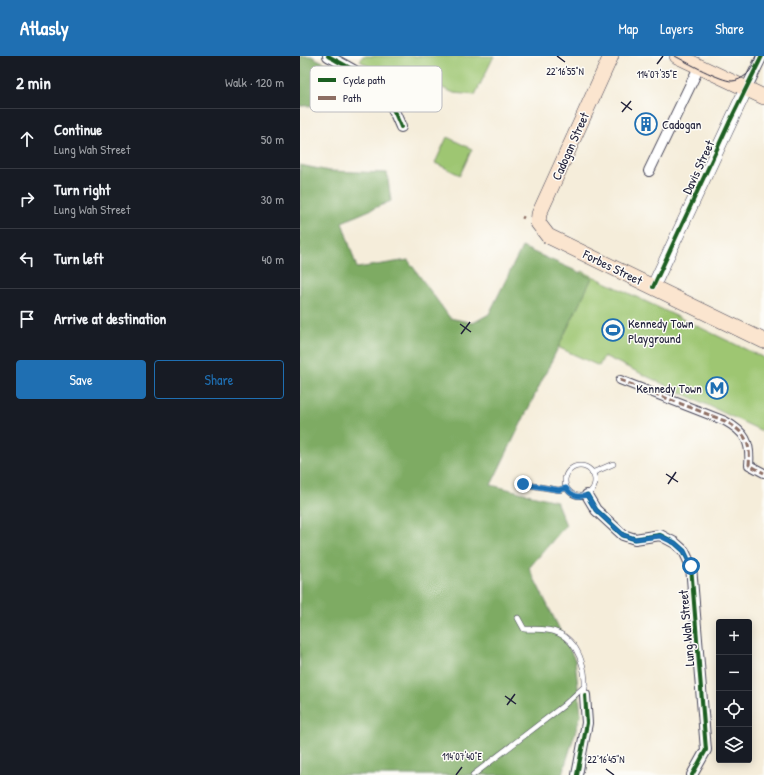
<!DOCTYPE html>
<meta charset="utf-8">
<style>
body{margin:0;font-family:"Patrick Hand",sans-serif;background:#20242c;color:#f1f3f6}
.controls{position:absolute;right:12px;bottom:12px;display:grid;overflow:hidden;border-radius:4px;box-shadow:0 2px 10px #0003}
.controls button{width:36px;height:36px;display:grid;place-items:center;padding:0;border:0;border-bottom:1px solid #363941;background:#171b24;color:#f1f3f6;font:20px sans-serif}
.stop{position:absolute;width:12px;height:12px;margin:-9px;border:3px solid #1f6fb2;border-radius:50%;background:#fff}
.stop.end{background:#1f6fb2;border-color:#fff;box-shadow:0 1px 4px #0008}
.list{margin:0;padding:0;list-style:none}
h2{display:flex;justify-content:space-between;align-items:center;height:52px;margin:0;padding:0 16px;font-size:17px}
h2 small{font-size:13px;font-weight:400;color:#9ea1a6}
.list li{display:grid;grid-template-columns:26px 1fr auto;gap:12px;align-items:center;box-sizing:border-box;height:60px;padding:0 16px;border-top:1px solid #363941}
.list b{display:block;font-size:15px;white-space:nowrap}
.list p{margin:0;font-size:13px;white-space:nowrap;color:#9ea1a6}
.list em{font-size:13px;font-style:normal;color:#9ea1a6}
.actions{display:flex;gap:8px;padding:12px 16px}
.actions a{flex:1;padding:9px 0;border:1px solid #1f6fb2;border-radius:4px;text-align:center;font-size:14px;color:#1f6fb2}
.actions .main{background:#1f6fb2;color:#fff}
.icon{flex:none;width:22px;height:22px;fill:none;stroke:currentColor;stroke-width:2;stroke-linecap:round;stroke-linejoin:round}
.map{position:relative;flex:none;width:464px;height:719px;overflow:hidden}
header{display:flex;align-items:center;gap:24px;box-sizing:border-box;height:56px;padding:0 20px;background:#1f6fb2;color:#fff}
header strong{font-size:19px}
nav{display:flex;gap:22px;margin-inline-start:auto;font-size:14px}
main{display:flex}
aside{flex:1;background:#171b24}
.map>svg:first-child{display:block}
.green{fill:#9ec672;stroke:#607456}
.forest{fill:#7eab64;stroke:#506650}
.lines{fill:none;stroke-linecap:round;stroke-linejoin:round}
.service-casing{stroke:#424053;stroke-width:6}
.pedestrian-casing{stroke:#424053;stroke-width:10}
.minor-casing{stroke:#424053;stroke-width:12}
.tertiary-casing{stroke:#424053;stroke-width:14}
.secondary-casing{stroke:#424053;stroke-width:16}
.service{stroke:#fff;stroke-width:5}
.pedestrian{stroke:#fff;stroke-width:8}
.minor{stroke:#fff;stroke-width:10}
.tertiary{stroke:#fff;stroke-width:13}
.secondary{stroke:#fbe5cf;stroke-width:15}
.tram{stroke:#22223b;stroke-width:1}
.quiet{stroke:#8d6e63;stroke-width:3;stroke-dasharray:6 3;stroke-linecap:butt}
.cycleway-casing{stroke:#fdfcf7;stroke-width:6}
.cycleway{stroke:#1b5e20;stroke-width:4}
.route{stroke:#1f6fb2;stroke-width:5}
.ticks{fill:none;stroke:#22223b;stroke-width:1.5}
.labels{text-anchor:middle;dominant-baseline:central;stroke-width:3;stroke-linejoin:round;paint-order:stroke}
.poi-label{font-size:13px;fill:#22223b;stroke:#fdfcf7;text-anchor:start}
.street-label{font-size:13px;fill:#22223b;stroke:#fdfcf7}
.key{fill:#fdfcf7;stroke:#bbbbbf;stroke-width:1}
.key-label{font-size:11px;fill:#22223b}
.ticks-label{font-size:10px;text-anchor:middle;fill:#22223b;stroke:#fdfcf7;stroke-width:3;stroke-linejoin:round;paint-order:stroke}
</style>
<header>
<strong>Atlasly</strong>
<nav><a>Map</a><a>Layers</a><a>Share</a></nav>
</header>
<main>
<aside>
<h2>2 min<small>Walk · 120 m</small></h2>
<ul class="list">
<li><svg class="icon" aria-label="ahead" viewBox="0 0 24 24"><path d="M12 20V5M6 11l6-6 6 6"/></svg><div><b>Continue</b><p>Lung Wah Street</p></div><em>50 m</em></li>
<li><svg class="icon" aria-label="right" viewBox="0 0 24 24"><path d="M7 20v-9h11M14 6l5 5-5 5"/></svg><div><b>Turn right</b><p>Lung Wah Street</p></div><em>30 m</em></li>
<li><svg class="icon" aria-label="left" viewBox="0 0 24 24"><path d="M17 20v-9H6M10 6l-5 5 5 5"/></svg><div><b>Turn left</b></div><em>40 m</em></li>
<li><svg class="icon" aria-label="arrive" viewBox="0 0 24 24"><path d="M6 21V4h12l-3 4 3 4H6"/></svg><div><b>Arrive at destination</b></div></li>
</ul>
<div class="actions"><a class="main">Save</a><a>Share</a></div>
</aside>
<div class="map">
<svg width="464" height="719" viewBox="0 0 464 719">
<rect width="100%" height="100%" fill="#fdfcf7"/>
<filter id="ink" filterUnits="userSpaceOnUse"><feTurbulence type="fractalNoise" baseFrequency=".025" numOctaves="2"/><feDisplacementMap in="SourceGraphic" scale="8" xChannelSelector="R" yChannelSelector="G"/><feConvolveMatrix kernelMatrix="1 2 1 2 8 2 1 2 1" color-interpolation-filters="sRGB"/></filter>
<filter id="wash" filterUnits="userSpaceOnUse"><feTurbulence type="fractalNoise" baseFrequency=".012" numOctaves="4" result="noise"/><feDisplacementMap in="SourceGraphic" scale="16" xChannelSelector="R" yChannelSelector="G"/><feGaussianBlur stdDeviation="0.9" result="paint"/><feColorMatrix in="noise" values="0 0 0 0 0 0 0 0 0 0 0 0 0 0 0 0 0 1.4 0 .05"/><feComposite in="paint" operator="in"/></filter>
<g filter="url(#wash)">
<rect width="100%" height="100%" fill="#f5edda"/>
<g class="green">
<polygon points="63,0 194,0 175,39 154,37 110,18 98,31 86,26 73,13 60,5"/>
<polygon points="147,81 172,93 160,119 135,107"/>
<polygon points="282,215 464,302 464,369 462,375 304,300 299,310 249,287"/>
</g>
<g class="forest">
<polygon points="0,0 11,0 25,7 55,29 71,48 0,50"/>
<polygon points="0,109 29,115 87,117 91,145 42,166 57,212 108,204 150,262 173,267 189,258 222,191 292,222 191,429 256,445 266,469 229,512 275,604 281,658 262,719 0,719"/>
</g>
</g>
<g filter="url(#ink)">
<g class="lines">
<g class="service-casing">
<g id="service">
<circle cx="280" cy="425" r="15"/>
<polyline points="292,417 313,408"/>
<polyline points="223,428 259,434 266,432"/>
<path d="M218,562l6,11c11,1 24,-1 34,4 21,9 28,36 27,56"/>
<polyline points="173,719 263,650 285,630"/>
</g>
</g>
<g class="pedestrian-casing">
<path id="pedestrian" d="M320,324l105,41c20,11 26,21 24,44l15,8"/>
</g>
<g class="minor-casing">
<g id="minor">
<path d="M28,0c16,9 43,22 54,36 9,10 14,23 19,35"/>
<polyline points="446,33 462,0"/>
<polyline points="349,115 399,11"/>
<polyline points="287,439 296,454 323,479 335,483 360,479 375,487 384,495 391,510 406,694 392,719"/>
<polyline points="277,719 287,667 285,639"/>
</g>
</g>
<g class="tertiary-casing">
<polyline id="tertiary" points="353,231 446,33"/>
</g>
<g class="secondary-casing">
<g id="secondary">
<polyline points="311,0 239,158 238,167 248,180 464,285"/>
<polyline points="377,0 464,41"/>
</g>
</g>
<use href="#service" class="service"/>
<use href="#pedestrian" class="pedestrian"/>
<use href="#minor" class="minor"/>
<use href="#tertiary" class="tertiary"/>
<use href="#secondary" class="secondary"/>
<path class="tram" d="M375,0c11,6 46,25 57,25 5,0 10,-3 14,-6 6,-5 8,-12 10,-19"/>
<g class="quiet">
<polyline points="222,161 224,162"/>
<path d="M320,324l105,41c20,11 26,21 24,44l15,8"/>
</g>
<g class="cycleway-casing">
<g id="cycleway">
<path d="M28,0c16,9 43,22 54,36 9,10 14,23 19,35"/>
<polyline points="353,231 429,67 462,0"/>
<polyline points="287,439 296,454 323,479 335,483 360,479 375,487 384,495 391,510 406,694 392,719"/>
<polyline points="277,719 287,667 285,639"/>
</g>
</g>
<use href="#cycleway" class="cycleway"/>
</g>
</g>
<g class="lines" filter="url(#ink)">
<path class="route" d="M223,428l36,6 7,-2c6,8 12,10 21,7l9,15 27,25 12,4 25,-3 15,7 9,8 7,15"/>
</g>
<path class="ticks" d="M257,0l8,6M357,8l6,-8M321,46l11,8M322,56l9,-11M160,268l11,8M161,278l9,-12M366,418l12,8M368,428l8,-12M205,640l11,8M207,649l8,-11M306,713l8,6M156,719l6,-8"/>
<defs>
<g id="building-ring" transform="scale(1.15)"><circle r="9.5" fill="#fdfcf7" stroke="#1f6fb2" stroke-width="1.5"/><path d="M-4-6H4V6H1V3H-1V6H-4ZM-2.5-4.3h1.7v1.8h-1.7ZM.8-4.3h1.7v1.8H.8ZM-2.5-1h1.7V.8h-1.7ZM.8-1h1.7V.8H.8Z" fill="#1f6fb2"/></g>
<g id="stadium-ring" transform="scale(1.15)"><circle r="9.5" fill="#fdfcf7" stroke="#1f6fb2" stroke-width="1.5"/><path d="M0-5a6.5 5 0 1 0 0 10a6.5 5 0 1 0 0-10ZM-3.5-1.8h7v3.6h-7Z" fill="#1f6fb2"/></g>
<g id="metro-ring" transform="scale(1.15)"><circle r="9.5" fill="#fdfcf7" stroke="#1f6fb2" stroke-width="1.5"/><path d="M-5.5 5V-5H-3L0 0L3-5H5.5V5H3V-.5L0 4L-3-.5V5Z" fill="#1f6fb2"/></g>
</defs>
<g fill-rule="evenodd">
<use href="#building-ring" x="346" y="68"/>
<use href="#stadium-ring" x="313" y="274"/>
<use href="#metro-ring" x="417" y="332"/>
</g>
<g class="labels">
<g class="poi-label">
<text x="362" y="68">Cadogan</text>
<text x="328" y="267">Kennedy Town<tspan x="328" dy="15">Playground</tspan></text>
<text x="402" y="332" text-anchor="end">Kennedy Town</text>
</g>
<g class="street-label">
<text transform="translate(270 90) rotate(-66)">Cadogan Street</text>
<text transform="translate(398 111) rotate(-65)">Davis Street</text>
<text transform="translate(313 211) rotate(26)">Forbes Street</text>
<text transform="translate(386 572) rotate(-95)">Lung Wah Street</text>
</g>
</g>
<rect x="10" y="10" width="132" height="46" rx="6" class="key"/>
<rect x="18" y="22" width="18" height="4" fill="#1b5e20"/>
<rect x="18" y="40" width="18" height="4" fill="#8d6e63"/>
<g class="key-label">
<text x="43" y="28">Cycle path</text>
<text x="43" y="46">Path</text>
</g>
<g class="ticks-label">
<text x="265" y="19">22°16'55"N</text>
<text x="357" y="22">114°07'35"E</text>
<text x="162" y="704">114°07'40"E</text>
<text x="306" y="707">22°16'45"N</text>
</g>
</svg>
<div class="controls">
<button>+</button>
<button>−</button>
<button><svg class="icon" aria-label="locate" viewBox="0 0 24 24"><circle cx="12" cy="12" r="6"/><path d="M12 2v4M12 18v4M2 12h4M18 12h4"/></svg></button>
<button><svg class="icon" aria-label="layers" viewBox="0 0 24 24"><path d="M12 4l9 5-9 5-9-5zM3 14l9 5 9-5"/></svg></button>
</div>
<div class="stop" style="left:391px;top:510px"></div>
<div class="stop end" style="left:223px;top:428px"></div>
</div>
</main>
